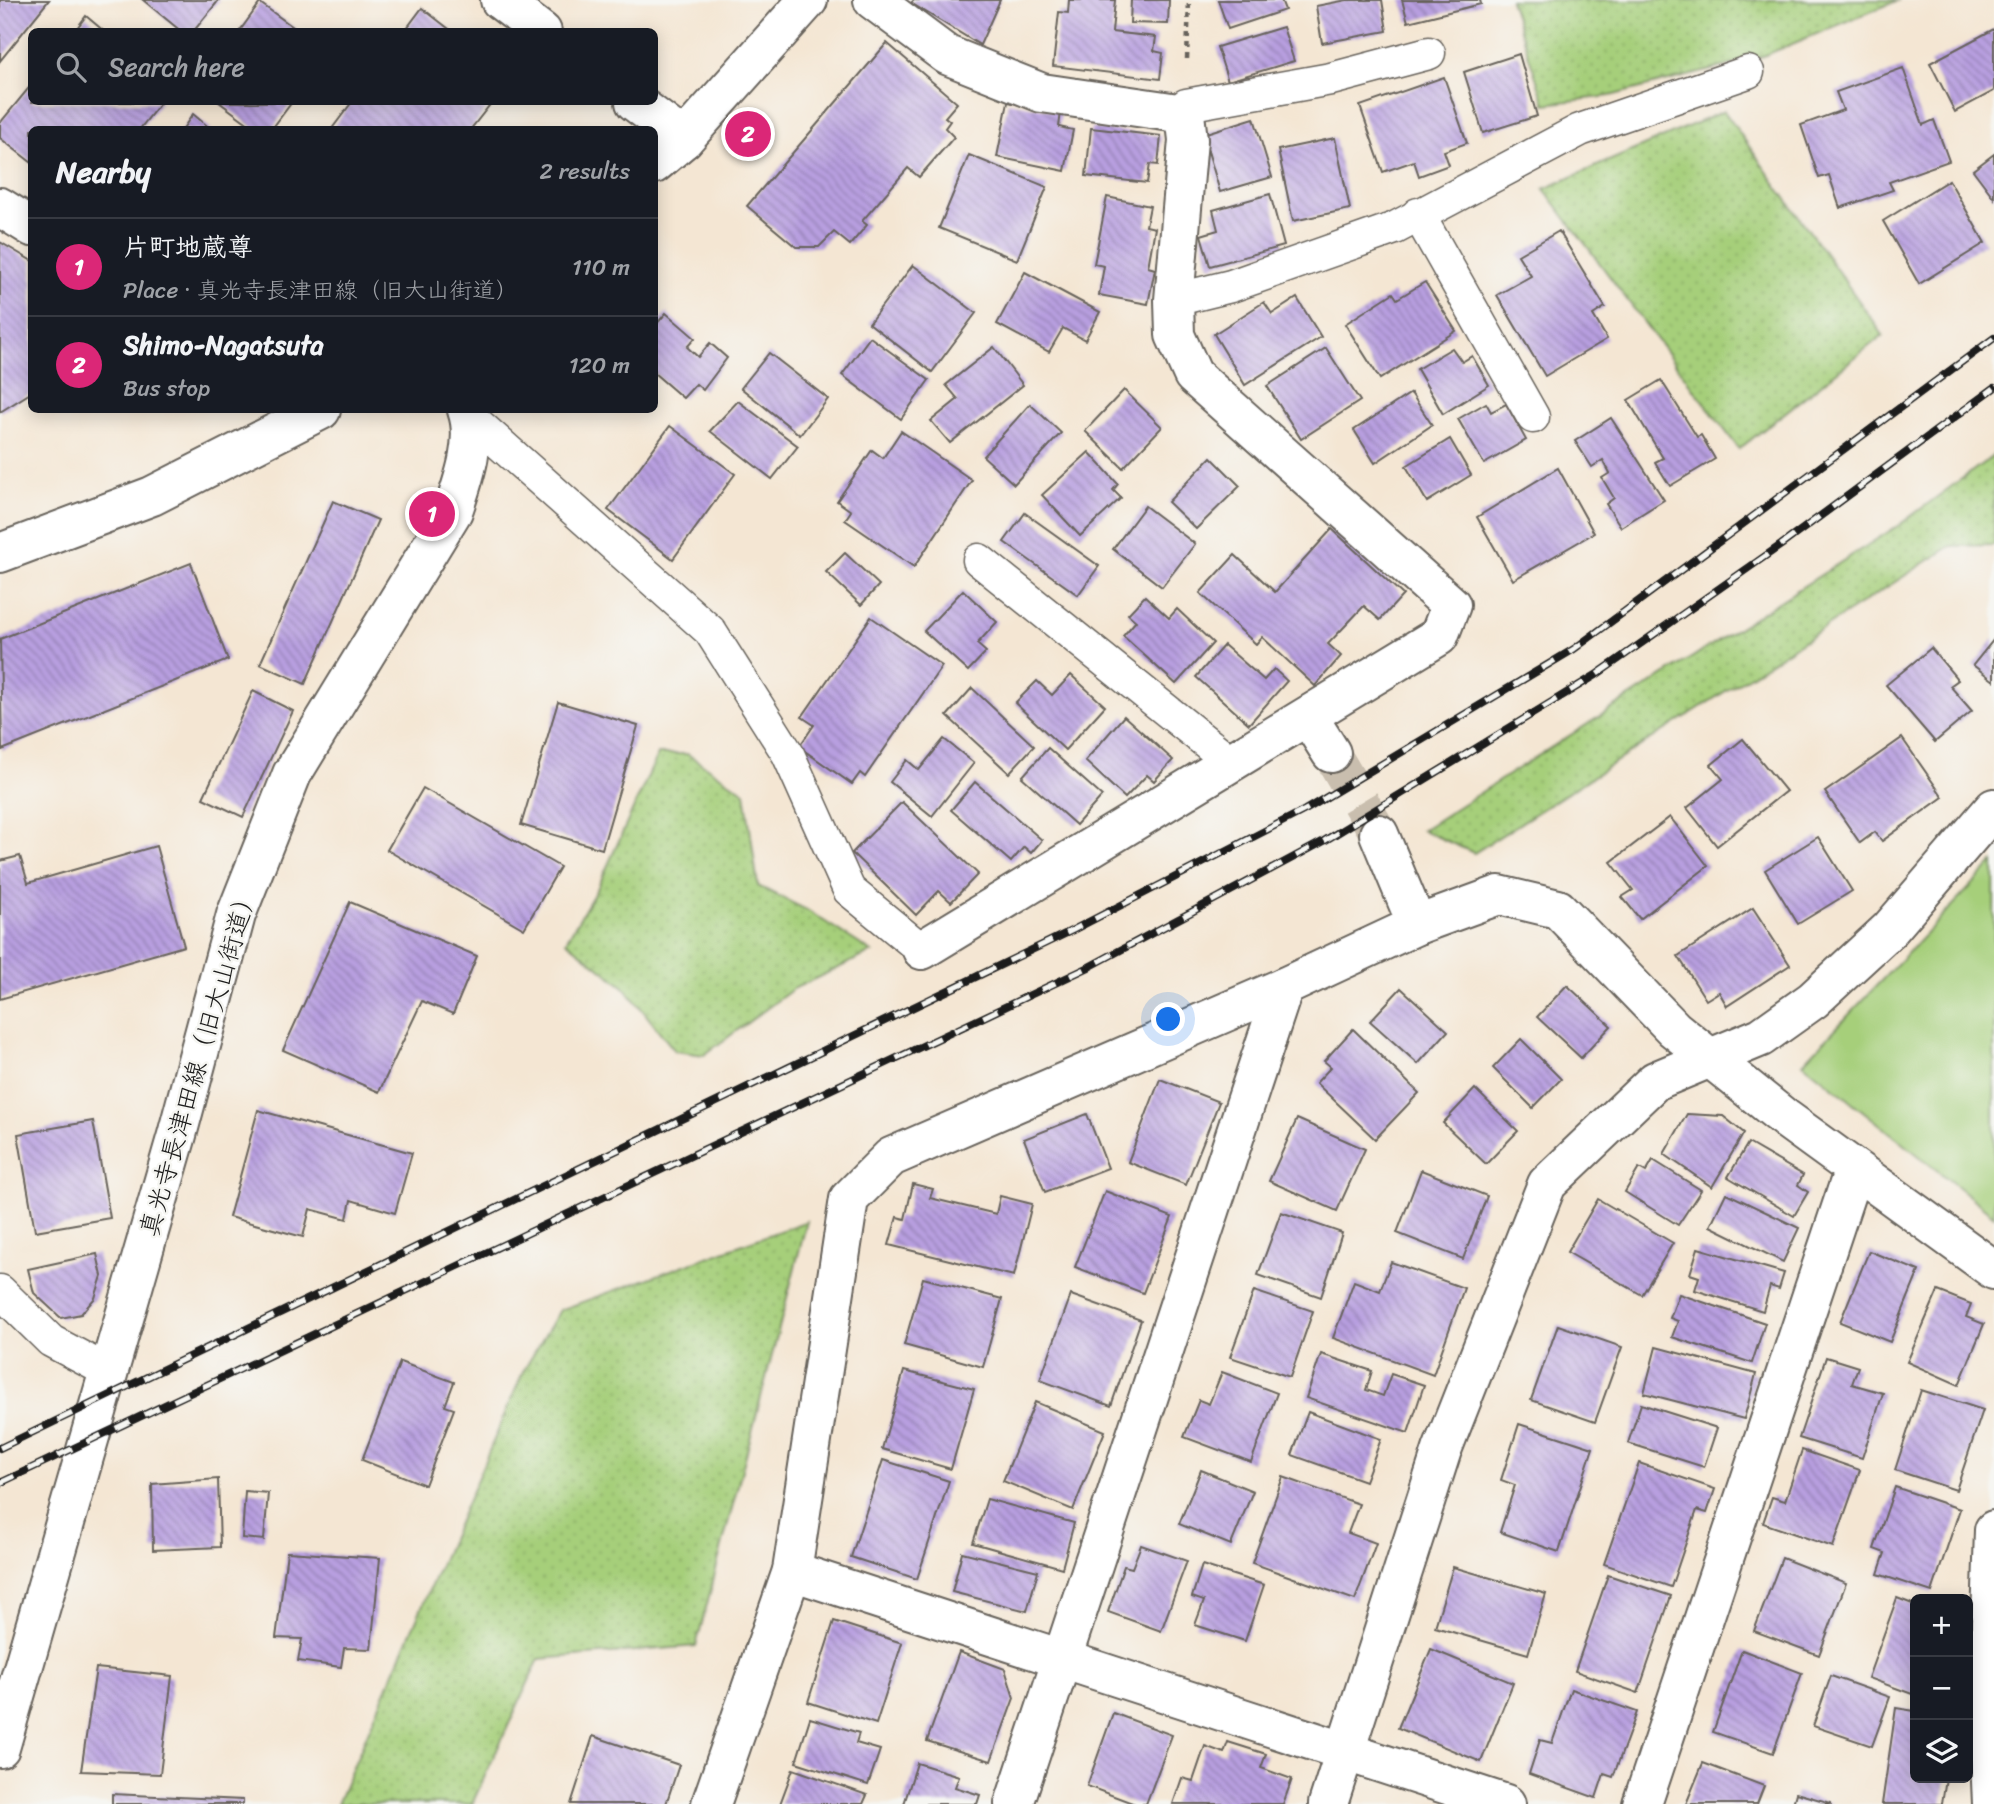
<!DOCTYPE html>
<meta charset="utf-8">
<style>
body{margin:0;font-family:Sriracha,"Klee One",sans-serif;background:#20242c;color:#f1f3f6}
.controls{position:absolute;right:21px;bottom:21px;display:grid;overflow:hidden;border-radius:10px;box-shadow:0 4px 18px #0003}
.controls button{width:63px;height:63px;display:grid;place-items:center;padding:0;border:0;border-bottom:2px solid #363941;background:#171b24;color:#f1f3f6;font:35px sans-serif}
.you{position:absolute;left:1169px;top:1020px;width:24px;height:24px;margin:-18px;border:5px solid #fff;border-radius:50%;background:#1a73e8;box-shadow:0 0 0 10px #1a73e833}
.badge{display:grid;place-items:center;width:46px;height:46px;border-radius:50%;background:#db2777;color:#fff;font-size:23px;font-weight:700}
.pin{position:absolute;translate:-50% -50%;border:4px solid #fff;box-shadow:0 2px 7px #0006}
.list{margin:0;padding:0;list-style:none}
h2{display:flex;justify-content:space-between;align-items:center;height:91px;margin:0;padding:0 28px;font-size:30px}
h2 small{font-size:23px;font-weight:400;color:#9ea1a6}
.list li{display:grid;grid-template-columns:46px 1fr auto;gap:21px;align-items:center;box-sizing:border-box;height:98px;padding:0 28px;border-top:2px solid #363941}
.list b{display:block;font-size:26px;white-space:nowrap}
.list p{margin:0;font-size:23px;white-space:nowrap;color:#9ea1a6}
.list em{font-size:23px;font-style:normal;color:#9ea1a6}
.icon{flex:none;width:38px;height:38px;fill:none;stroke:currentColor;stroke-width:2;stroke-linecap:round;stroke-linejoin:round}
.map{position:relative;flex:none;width:1994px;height:1804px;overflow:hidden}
.search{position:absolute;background:#171b24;box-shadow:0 4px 18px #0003;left:28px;top:28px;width:630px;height:77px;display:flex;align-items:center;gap:18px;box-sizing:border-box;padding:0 24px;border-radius:10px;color:#9ea1a6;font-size:26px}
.panel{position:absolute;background:#171b24;box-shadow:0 4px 18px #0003;left:28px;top:126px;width:630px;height:287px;border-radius:10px}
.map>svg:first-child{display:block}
.grass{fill:url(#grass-dots);stroke:#61764b;stroke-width:2}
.park{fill:#a6cf7a;stroke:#61764b;stroke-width:2}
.building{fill:url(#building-back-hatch)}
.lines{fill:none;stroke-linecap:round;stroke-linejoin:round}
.street-tunnel{stroke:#c9beae;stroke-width:38;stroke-dasharray:38 19;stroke-linecap:butt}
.lane-casing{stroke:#68635c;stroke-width:35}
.street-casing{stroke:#68635c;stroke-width:42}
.secondary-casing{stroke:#68635c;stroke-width:42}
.path{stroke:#68635c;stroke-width:4.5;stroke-dasharray:5 5;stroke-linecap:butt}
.lane{stroke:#fff;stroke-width:32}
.street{stroke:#fff;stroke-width:38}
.secondary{stroke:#fff;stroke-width:38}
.rail-casing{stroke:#1c1c1c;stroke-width:8}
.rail{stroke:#f6f6f2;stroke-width:5;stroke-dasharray:16;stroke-linecap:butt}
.labels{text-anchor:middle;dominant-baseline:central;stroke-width:5;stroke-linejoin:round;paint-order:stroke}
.street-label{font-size:26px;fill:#1c1c1c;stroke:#f6f6f2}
</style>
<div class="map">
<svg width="1994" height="1804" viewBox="0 0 1994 1804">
<defs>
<pattern id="grass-dots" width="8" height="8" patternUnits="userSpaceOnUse" patternTransform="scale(1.75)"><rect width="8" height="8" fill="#a6cf7a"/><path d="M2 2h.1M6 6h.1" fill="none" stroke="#8eb169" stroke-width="1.8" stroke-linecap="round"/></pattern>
<pattern id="building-back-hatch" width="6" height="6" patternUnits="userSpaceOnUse" patternTransform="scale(1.75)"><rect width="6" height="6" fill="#b89fe0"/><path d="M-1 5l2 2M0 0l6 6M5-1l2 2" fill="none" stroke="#9581b5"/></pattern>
</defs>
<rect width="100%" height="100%" fill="#f6f6f2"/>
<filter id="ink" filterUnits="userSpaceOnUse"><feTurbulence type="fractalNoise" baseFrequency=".0143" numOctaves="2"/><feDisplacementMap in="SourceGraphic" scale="14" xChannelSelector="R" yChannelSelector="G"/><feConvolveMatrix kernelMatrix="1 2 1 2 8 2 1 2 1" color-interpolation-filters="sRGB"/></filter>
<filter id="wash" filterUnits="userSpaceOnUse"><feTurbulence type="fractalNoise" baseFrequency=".00686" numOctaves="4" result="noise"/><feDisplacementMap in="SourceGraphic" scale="28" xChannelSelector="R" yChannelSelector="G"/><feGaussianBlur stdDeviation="1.57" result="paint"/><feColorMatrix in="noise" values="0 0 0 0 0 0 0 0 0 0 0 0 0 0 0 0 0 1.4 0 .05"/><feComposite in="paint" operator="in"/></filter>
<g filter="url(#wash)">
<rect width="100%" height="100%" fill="#f4e6d3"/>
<g class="grass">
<polygon points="1510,0 1899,0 1758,58 1610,96 1545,104"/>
<polygon points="1724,111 1883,335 1739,449 1544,189"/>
<polygon points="1994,455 1994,545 1951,546 1474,853 1422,830 1899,525"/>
<polygon points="658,754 687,754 745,792 758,886 807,910 872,952 793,989 704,1055 675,1051 624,987 566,941 598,887"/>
<polygon points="807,1221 696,1646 539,1659 472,1804 337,1804 524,1370 560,1310"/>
</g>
<polygon class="park" points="1994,862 1994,1216 1803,1063"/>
<g id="blocks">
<g class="building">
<polygon points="0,0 49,0 0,61"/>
<polygon points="143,0 219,0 193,32 182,32"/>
<polygon points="914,0 1000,0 980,45 911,3"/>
<polygon points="1069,0 1115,0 1112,32 1156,37 1154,51 1163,53 1160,79 1053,66 1059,12 1068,13"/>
<polygon points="1131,0 1169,0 1168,24 1130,23"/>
<polygon points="1218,0 1281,0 1285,10 1228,29"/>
<polygon points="1347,0 1382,0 1387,31 1322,43 1316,6"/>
<polygon points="1402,0 1480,0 1481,4 1408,22"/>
<polygon points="260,3 300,32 239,32"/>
<polygon points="422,8 453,32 404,32"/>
<polygon points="86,16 105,32 74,32"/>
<polygon points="1283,27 1294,61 1228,81 1217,47"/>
<polygon points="1994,29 1994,91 1955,112 1930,63"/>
<polygon points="887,43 957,103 945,117 950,121 945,128 954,137 919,177 908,168 862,221 867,225 850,245 834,232 819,247 796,247 747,206"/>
<polygon points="1519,54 1537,116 1483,133 1464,72"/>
<polygon points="1903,68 1923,125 1934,120 1949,161 1889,182 1893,190 1840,208 1829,175 1819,178 1801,125 1843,110 1836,92"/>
<polygon points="1444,77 1467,143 1444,151 1449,165 1419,176 1414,161 1383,172 1360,106"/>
<polygon points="32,84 32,102 161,102 139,130 32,130 32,163 0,138 0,123"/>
<polygon points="219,102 292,102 271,130 257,130"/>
<polygon points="352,102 492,102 470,130 331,130"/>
<polygon points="1008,102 1061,112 1059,127 1073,130 1065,171 997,157"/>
<polygon points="193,114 212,130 182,130"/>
<polygon points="1254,118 1272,177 1220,192 1203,134"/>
<polygon points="1091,128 1161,136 1158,165 1150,164 1147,183 1086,176"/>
<polygon points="1335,138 1350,209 1293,221 1278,150"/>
<polygon points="1994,154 1994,198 1973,170"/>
<polygon points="969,155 1047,187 1017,260 939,228"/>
<polygon points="1949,180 1985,243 1919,284 1883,221"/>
<polygon points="1270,194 1284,246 1210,266 1201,235 1218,230 1213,210"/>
<polygon points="1107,197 1150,206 1146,226 1155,228 1148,267 1155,269 1148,304 1099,295 1104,266 1094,264"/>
<polygon points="1559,231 1605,307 1593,315 1607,339 1545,376 1497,295 1531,276 1518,255"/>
<polygon points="0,242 32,261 32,392 0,412"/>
<polygon points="913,265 976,313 932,372 869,323"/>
<polygon points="1025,272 1100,312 1085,340 1063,328 1049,352 997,324"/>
<polygon points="1425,282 1456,331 1380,379 1345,324 1393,293 1397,299"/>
<polygon points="1297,298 1321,337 1245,385 1214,334 1264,302 1272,314"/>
<polygon points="666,313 695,338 687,347 698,357 710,343 727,358 703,390 696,384 683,398 654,373 654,327"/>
<polygon points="870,337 929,380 901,419 842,375"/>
<polygon points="994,347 1023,385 950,443 931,421 958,399 946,385"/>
<polygon points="1326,348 1360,401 1301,439 1267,386"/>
<polygon points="1452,348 1462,362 1472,356 1489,385 1443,414 1417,369"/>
<polygon points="769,353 828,399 800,435 741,388"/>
<polygon points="1661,380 1697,437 1701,435 1715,459 1670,486 1655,462 1663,458 1628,400"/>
<polygon points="1124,390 1162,427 1123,468 1085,431"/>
<polygon points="1411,393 1432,425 1375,463 1354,430"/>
<polygon points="738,401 798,446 772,479 710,431"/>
<polygon points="1486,403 1491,412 1506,404 1526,440 1484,464 1458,419"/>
<polygon points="1030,404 1061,433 1014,484 983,456"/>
<polygon points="1611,418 1664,500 1621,527 1606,504 1614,498 1602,478 1610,473 1603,460 1592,467 1575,441"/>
<polygon points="670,426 735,474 673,559 608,510"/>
<polygon points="901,431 972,480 914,567 845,520 851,511 837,501 872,450 883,458"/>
<polygon points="1450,439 1471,475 1427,502 1406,466"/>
<polygon points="1089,452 1118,484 1113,490 1121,498 1080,536 1042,495"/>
<polygon points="1211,457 1240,486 1196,529 1168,502"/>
<polygon points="1558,468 1594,533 1513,580 1477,517"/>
<polygon points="333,501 378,520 305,684 260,664"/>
<polygon points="1145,506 1195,544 1162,587 1113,549"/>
<polygon points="1025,513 1099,566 1078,595 1004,542"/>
<polygon points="1332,529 1403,595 1380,620 1364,606 1328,644 1341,656 1315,686 1262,637 1256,644 1200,593 1235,555 1275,592"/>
<polygon points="845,553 879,585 861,605 826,572"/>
<polygon points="191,563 228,660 2,750 0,639"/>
<polygon points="963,590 997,622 977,644 986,652 968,671 924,631"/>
<polygon points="1145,596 1169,618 1177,609 1213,643 1176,684 1123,636 1136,621 1128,614"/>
<polygon points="871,617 942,666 865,777 860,773 852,784 799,747 814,725 802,717"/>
<polygon points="1994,639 1994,681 1973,665"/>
<polygon points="1224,645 1264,680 1274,669 1287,681 1249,724 1196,677"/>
<polygon points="1931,648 1958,680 1950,686 1972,711 1935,742 1886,685"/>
<polygon points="1071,675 1105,706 1065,750 1015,703 1037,681 1052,695"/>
<polygon points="972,688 1034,746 1009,773 947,716"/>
<polygon points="253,691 293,711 243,817 203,798"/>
<polygon points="558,702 638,726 602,849 521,825"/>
<polygon points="1124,716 1173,760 1154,781 1147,775 1125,798 1085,761"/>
<polygon points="1902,738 1943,797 1882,841 1875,832 1860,843 1825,792"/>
<polygon points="944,739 974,763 932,816 890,782 907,760 919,770"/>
<polygon points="1743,739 1786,791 1717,846 1687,808 1723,779 1711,765"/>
<polygon points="1048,748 1102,796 1076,825 1022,777"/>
<polygon points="975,782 1042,840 1031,853 1024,847 1011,862 951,810"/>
<polygon points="423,788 560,867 524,929 387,850"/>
<polygon points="902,802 978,874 951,902 939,891 916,915 852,853"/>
<polygon points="1670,817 1708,866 1640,919 1622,897 1633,890 1611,862"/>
<polygon points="1818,837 1852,891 1798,924 1765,870"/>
<polygon points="156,846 184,946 0,999 0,861 20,856 28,883"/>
<polygon points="350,902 477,956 453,1014 422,1001 379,1092 283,1050"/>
<polygon points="1753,908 1790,965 1727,1006 1719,992 1706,1000 1678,956"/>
<polygon points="1567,985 1611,1026 1581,1058 1537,1017"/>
<polygon points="1401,988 1448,1031 1418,1064 1370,1021"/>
<polygon points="1353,1029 1419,1093 1375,1139 1316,1083 1331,1067 1324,1061"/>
<polygon points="1521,1039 1561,1079 1533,1108 1493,1068"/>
<polygon points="1160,1079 1219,1102 1186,1185 1128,1162"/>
<polygon points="1475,1089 1518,1131 1486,1164 1443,1123"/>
<polygon points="258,1110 412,1153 395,1213 351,1200 347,1219 310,1209 303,1237 229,1217"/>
<polygon points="1087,1114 1108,1168 1045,1192 1024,1139"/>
<polygon points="1687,1114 1723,1116 1744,1133 1712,1187 1664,1154"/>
<polygon points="1297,1119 1365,1149 1337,1211 1269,1181"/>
<polygon points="93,1121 110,1218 35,1231 18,1134"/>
<polygon points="1748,1143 1803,1175 1798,1185 1808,1192 1794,1216 1728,1177"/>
<polygon points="1653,1160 1701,1190 1678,1225 1625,1192 1639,1168 1646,1172"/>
<polygon points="1421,1170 1487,1196 1463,1259 1397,1233"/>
<polygon points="913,1184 933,1189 930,1198 996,1214 1000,1196 1032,1204 1014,1276 889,1245 897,1217 905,1219"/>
<polygon points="1105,1191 1172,1217 1143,1293 1075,1267"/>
<polygon points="1726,1193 1799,1228 1783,1262 1710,1226"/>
<polygon points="1598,1199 1673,1243 1642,1295 1567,1252"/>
<polygon points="1281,1212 1342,1233 1321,1297 1258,1275"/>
<polygon points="1698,1248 1784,1273 1779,1289 1770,1286 1763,1311 1695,1290 1699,1277 1690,1274"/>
<polygon points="1869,1251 1919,1271 1890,1342 1840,1322"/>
<polygon points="97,1254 102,1276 95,1298 81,1314 61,1318 34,1293 28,1269"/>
<polygon points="1391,1262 1464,1288 1433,1375 1333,1338 1354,1281 1380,1291"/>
<polygon points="923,1278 1002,1299 983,1367 904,1345"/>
<polygon points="1254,1291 1313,1311 1290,1377 1230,1357"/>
<polygon points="1938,1291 1971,1304 1966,1317 1984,1324 1959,1385 1907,1362"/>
<polygon points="1679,1294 1765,1323 1752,1363 1672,1337 1678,1321 1670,1318"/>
<polygon points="1071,1295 1141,1320 1111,1406 1040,1380"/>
<polygon points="1558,1325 1622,1347 1595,1422 1531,1400"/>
<polygon points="1656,1347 1756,1374 1744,1419 1644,1393"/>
<polygon points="1321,1354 1372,1371 1366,1390 1383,1396 1391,1374 1424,1385 1408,1433 1306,1398"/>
<polygon points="1826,1357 1858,1367 1852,1384 1883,1393 1862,1458 1799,1438"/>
<polygon points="400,1362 454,1382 445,1406 454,1409 425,1485 362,1460"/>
<polygon points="904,1371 974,1389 951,1469 882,1449"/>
<polygon points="1222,1372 1277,1393 1251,1462 1184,1437 1199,1400 1209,1404"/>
<polygon points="1921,1390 1983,1410 1956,1490 1895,1470"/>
<polygon points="1035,1402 1105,1431 1073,1510 1003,1481"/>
<polygon points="1641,1404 1717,1428 1704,1467 1628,1443"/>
<polygon points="1308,1412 1381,1439 1365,1481 1292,1455"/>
<polygon points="1519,1424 1593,1448 1559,1552 1500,1532 1515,1485 1501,1480"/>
<polygon points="1802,1450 1860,1470 1833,1547 1763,1523 1772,1497 1785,1501"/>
<polygon points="883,1460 949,1481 917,1579 851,1557"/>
<polygon points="1639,1463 1715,1489 1707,1513 1697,1510 1671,1587 1604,1564"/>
<polygon points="1201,1470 1253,1491 1231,1545 1179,1524"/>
<polygon points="1283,1477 1359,1504 1348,1533 1376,1543 1355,1600 1252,1563"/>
<polygon points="218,1479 220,1547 153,1550 152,1484"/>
<polygon points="1895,1487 1960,1509 1932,1592 1878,1574 1885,1553 1874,1549"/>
<polygon points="245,1491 268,1493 264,1540 242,1538"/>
<polygon points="987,1499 1074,1523 1062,1568 973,1543"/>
<polygon points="1141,1545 1187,1561 1161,1631 1108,1612 1124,1566 1132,1568"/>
<polygon points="287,1552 380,1558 371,1649 344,1648 341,1667 298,1661 302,1639 276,1638"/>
<polygon points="962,1552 1038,1571 1027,1611 952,1592"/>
<polygon points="1782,1558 1846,1583 1819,1655 1754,1631"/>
<polygon points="1202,1565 1264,1585 1245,1641 1195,1625 1204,1601 1192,1597"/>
<polygon points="1453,1567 1546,1594 1528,1654 1435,1627"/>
<polygon points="1608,1575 1671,1596 1638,1693 1575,1671"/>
<polygon points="1897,1598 1915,1605 1915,1695 1868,1678"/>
<polygon points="834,1621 902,1643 876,1724 808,1702"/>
<polygon points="1431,1649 1513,1683 1481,1762 1398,1728"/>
<polygon points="1742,1650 1802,1673 1773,1753 1713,1732"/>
<polygon points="959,1652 1005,1669 1014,1698 991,1761 927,1741"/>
<polygon points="96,1668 172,1676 160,1774 81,1771"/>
<polygon points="1831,1676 1890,1697 1872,1746 1813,1726"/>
<polygon points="1571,1689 1637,1712 1613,1777 1604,1774 1596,1798 1529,1774 1540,1740 1552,1743"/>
<polygon points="1896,1708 1915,1711 1915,1778 1946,1778 1942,1804 1882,1804"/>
<polygon points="1113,1713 1172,1735 1146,1804 1135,1804 1087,1786"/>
<polygon points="810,1718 859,1733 856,1743 880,1750 868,1785 796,1762"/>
<polygon points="593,1736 679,1765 666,1804 571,1804"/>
<polygon points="1228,1742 1266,1754 1261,1768 1292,1779 1283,1804 1173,1804 1182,1778 1193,1781 1205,1746 1224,1753"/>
<polygon points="917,1763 959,1776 955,1787 980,1795 977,1804 904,1804"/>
<polygon points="1703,1763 1764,1786 1757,1804 1686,1804"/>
<polygon points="793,1769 867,1795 863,1804 780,1804"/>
<polygon points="1796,1793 1831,1803 1831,1804 1793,1804"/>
<polygon points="112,1794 243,1800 243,1804 112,1804"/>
</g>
</g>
</g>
<g filter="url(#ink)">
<use href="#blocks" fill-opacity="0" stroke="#68635c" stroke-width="2"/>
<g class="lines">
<polyline class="street-tunnel" points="1331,753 1379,834"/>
<g class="lane-casing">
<g id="lane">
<polyline points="1186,105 1331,79 1429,53"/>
<polyline points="1418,214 1533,417"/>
<polyline points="1174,300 1231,286 1395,228 1580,130 1748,72"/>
<polyline points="470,417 710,631 788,754 849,890 922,950"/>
<polyline points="979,560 1232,763"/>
<polyline points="0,1291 51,1341 109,1372"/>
</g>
</g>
<g class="street-casing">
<g id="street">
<polyline points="500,0 542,32"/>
<polyline points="873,0 947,55 1042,93 1185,114 1188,140 1174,300 1175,335 1193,375 1451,605 1439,636 922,950"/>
<polyline points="635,102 684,139"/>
<polyline points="0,207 32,227"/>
<polyline points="1309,718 1331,753"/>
<polyline points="1379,834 1417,925"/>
<polyline points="792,1571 1506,1804"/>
<polyline points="711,1804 792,1571 849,1199 891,1157 1284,987 1417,925 1499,895 1558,909 1674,1029 1786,1119 1994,1270"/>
<polyline points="1014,1804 1284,987"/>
<polyline points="1328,1804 1442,1450 1547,1184 1655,1081 1761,1037 1813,1000 1890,929 1994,808"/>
<polyline points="1642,1804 1854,1169"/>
<polyline points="1992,1804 1988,1712 1994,1530"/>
</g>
</g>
<g class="secondary-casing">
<g id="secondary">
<polyline points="654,164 684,139 808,0"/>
<polyline points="0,553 152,496 321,410"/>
<path d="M0,1748l177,-613 59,-220 56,-141 161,-263c10,-30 25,-70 14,-101"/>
</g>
</g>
<polyline class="path" points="1187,59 1189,0"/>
<use href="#lane" class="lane"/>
<use href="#street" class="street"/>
<use href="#secondary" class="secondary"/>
<g class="rail-casing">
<g id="rail">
<polyline points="0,1448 1073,930 1305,810 1574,649 1994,338"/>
<polyline points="0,1483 1087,968 1324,841 1596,675 1781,545 1994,388"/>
</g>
</g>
<use href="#rail" class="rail"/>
</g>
</g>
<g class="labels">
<g class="street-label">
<text transform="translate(198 1061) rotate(-74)">真光寺長津田線（旧大山街道）</text>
</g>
</g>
</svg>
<div class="controls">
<button>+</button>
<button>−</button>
<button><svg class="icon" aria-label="layers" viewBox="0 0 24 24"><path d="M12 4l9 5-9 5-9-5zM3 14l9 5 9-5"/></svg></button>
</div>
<div class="you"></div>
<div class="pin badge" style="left:432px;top:514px">1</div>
<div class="pin badge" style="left:748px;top:134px">2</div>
<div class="search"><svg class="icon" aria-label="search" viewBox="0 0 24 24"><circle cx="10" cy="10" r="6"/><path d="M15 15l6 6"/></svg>Search here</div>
<section class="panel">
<h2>Nearby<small>2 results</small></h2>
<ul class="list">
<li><span class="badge">1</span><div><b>片町地蔵尊</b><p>Place · 真光寺長津田線（旧大山街道）</p></div><em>110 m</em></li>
<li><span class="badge">2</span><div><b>Shimo-Nagatsuta</b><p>Bus stop</p></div><em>120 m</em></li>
</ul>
</section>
</div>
